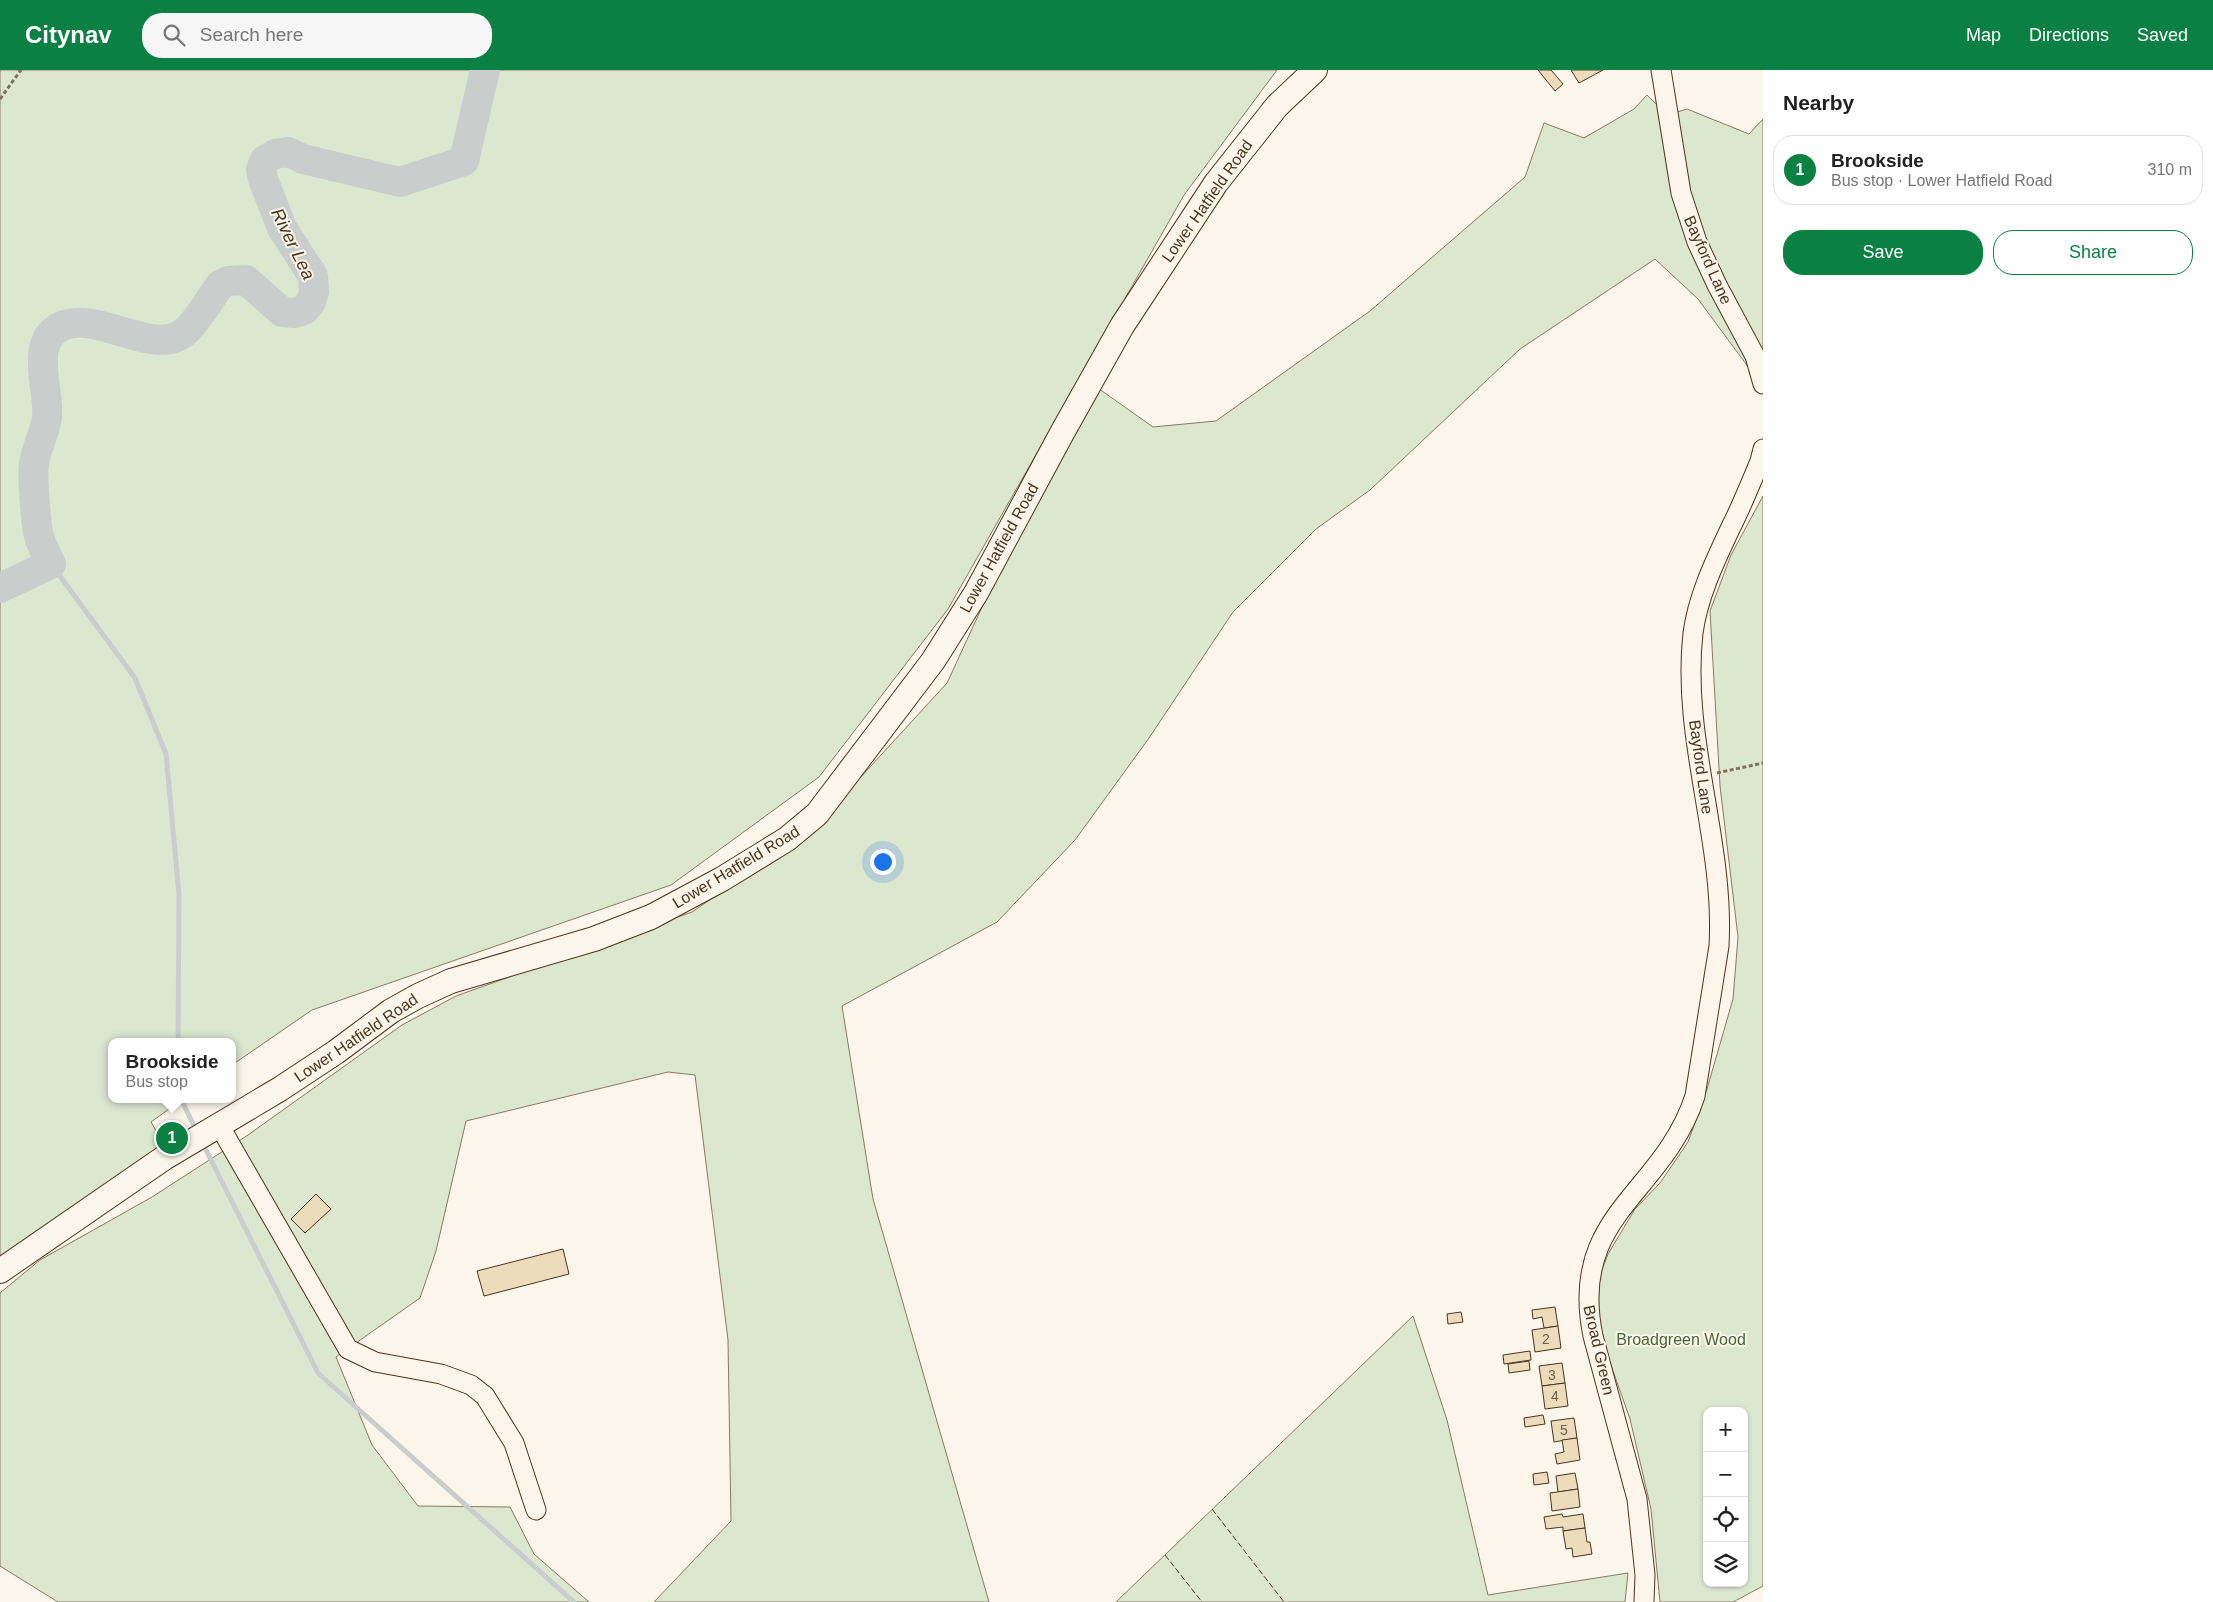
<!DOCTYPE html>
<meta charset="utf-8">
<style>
body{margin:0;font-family:Arial,sans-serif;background:#f6f6f6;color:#222}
.controls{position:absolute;right:15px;bottom:15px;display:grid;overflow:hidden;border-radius:10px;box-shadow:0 1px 4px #0004}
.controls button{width:45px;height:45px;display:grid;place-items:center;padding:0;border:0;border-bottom:1px solid #e0e0e0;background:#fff;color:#222;font:25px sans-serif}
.you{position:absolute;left:882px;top:791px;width:18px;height:18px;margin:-12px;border:4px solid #fff;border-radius:50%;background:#1a73e8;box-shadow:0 0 0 8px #1a73e833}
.badge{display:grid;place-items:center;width:32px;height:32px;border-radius:50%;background:#0b8043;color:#fff;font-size:16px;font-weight:700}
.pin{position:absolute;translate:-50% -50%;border:2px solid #fff;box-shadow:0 1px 5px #0006}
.popup{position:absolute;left:108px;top:968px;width:128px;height:65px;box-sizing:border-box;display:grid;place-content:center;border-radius:10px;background:#fff;filter:drop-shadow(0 1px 4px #0005);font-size:16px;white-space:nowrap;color:#767676}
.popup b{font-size:19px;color:#222}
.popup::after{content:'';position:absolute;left:50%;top:100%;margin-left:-10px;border:10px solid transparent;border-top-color:#fff}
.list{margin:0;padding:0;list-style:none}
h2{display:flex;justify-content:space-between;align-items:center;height:65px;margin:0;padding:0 20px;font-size:21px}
h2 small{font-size:16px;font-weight:400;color:#767676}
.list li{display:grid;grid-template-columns:32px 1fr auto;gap:15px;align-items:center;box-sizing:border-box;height:70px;margin:0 10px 10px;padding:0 10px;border:1px solid #e0e0e0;border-radius:20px}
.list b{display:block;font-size:19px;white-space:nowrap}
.list p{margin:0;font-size:16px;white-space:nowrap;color:#767676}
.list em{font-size:16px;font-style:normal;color:#767676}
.actions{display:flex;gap:10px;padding:15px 20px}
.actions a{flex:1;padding:11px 0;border:1px solid #0b8043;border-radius:20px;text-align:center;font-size:18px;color:#0b8043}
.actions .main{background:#0b8043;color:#fff}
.icon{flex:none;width:28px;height:28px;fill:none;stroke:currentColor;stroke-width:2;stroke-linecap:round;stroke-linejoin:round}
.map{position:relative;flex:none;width:1763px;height:1532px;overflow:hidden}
header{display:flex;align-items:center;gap:30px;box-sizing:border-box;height:70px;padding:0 25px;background:#0b8043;color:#fff}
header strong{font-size:24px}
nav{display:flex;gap:28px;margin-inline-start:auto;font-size:18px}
.search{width:350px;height:45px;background:#f6f6f6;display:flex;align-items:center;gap:12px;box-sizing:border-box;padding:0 18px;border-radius:20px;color:#767676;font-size:19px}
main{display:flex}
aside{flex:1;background:#fff}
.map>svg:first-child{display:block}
.green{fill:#dce7d0;stroke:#887966;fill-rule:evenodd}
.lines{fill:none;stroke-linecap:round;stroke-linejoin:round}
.stream{stroke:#c9cecd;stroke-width:5}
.river{stroke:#c9cecd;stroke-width:30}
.building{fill:#ecdcbc;stroke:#4a3520}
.minor-casing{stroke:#4a3520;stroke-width:21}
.major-casing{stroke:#4a3520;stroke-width:26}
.path{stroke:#7f6f5c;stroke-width:3;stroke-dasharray:4 2.5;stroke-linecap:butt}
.minor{stroke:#fbf6e9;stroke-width:19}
.major{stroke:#fbf6e9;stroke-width:24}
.fence{stroke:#4a3520;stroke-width:1;stroke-dasharray:6 2.5;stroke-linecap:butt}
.labels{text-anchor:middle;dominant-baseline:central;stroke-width:4;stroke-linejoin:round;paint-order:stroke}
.number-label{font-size:14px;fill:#725f47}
.street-label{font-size:16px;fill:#4a3520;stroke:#fbf6e9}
.park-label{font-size:16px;fill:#436837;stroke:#fbf6e9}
.water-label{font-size:18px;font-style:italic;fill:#4a3520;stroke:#fbf6e9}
</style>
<header>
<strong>Citynav</strong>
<div class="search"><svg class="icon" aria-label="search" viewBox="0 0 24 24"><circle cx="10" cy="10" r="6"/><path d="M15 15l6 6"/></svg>Search here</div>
<nav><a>Map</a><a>Directions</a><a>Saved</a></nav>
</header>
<main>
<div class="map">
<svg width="1763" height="1532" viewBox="0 0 1763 1532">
<rect width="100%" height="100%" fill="#fbf6e9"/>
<g class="green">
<polygon points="0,0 1277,0 1184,125 948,539 819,707 671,815 312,940 232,995 232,972 112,972 112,1029 183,1029 151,1052 167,1080 0,1191"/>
<polygon points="1647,25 1667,45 1687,39 1749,64 1763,49 1763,317 1698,229 1655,189 1520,279 1370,420 1316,459 1233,542 1149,668 1075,770 997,852 842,936 873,1129 989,1532 654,1532 731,1451 728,1270 695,1005 668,1002 466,1051 436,1181 420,1228 336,1287 372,1375 418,1436 510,1437 534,1484 589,1532 58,1532 0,1496 0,1223 40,1190 152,1127 248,1065 402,955 456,926 692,842 817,757 848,721 947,613 1014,468 1095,316 1153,357 1216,351 1370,241 1525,107 1544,53 1584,68 1634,39"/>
<path d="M1763,426v1090l-30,16h-73l-9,-93 -21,-90 -33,-93 -2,-38 13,-34 27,-45 25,-26 28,-41 19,-53 26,-90 5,-62 -18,-151 -10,-175 21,-56zM1707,1341h37v172h-37z"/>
<polygon points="1413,1246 1447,1350 1488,1525 1628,1503 1625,1532 1116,1532"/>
</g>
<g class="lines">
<g class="stream">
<polyline points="51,494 135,608 166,684 179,825 178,972"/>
<polyline points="181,1029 197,1062"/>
<polyline points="202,1072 318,1303 574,1532"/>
</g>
<path class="river" d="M0,518l51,-24c-4,-9 -10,-19 -12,-28 -3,-9 -7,-62 -5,-72 2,-16 11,-31 13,-47 3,-27 -19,-76 15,-91 37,-16 93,33 124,5 12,-11 24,-32 34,-46l8,-4 18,-1 36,32 13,1 9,-3 7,-8 3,-10 -1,-16 -31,-48 -19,-49 -2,-10 4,-9 10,-6 13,-2 15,7 97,23 64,-21 21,-91"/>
</g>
<g class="building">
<polygon points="1538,0 1551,0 1563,14 1555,21"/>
<polygon points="1571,0 1603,0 1579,13"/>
<polygon points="316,1124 331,1139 305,1163 291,1149"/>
<polygon points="563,1179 569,1204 484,1226 477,1201"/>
<polygon points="1555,1237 1558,1256 1544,1258 1542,1247 1533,1249 1532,1240"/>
<polygon points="1461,1242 1463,1252 1448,1254 1447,1244"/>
<polygon points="1558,1256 1561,1278 1535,1282 1532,1260"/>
<polygon points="1530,1281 1531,1290 1504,1294 1503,1285"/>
<polygon points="1529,1291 1530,1300 1509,1303 1508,1294"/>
<polygon points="1562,1293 1565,1313 1542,1316 1539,1296"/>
<polygon points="1565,1313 1568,1336 1545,1339 1542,1316"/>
<polygon points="1543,1345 1545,1354 1525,1357 1524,1348"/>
<polygon points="1574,1348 1577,1368 1554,1372 1551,1351"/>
<polygon points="1577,1368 1580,1390 1557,1394 1555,1384 1564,1382 1562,1370"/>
<polygon points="1547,1402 1549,1413 1534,1415 1533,1404"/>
<polygon points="1575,1403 1578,1419 1558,1422 1556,1406"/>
<polygon points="1578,1419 1580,1437 1552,1441 1550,1423"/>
<polygon points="1562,1444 1563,1447 1583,1444 1585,1458 1563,1461 1563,1457 1546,1459 1544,1447"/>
<polygon points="1585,1458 1587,1472 1590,1472 1592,1484 1573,1487 1572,1478 1566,1479 1563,1461"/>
</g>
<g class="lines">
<g class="minor-casing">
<g id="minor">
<polyline points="1661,0 1681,123 1697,172 1717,215 1755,286 1763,314"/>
<polyline points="219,1055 348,1279 375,1292 441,1304 471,1315 485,1326 514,1373 536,1440"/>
<path d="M1644,1532l1,-27 -8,-76 -44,-163c-25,-122 70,-141 102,-240l24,-150c6,-105 -38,-207 -26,-313 5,-37 22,-72 38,-106 11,-22 20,-44 29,-66l3,-12"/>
</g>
</g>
<g class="major-casing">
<polyline id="major" points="0,1201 164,1088 280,1019 336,982 391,941 418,926 451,911 594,869 651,847 722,809 787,769 817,744 933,591 976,523 1062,363 1122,256 1216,113 1277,36 1315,0"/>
</g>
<g class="path">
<polyline points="0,29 21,0"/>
<polyline points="1717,703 1763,693"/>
</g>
<use href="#minor" class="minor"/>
<use href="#major" class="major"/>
<g class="fence">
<polyline points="1212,1439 1284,1532"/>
<polyline points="1165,1485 1202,1532"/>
</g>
</g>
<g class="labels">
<g class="number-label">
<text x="1546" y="1269">2</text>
<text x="1552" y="1305">3</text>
<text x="1555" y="1326">4</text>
<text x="1564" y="1360">5</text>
</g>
<g class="street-label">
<text transform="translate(1207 131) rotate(-55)">Lower Hatfield Road</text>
<text transform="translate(1708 190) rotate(66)">Bayford Lane</text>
<text transform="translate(999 478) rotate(-61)">Lower Hatfield Road</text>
<text transform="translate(1701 697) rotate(82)">Bayford Lane</text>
<text transform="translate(736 797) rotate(-31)">Lower Hatfield Road</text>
<text transform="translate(356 968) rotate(-34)">Lower Hatfield Road</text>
<text transform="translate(1599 1280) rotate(77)">Broad Green</text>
</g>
<g class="park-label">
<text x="1681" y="1269">Broadgreen Wood</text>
</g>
<g class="water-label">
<text transform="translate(293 174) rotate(64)">River Lea</text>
</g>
</g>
</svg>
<div class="controls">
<button>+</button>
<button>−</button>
<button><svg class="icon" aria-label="locate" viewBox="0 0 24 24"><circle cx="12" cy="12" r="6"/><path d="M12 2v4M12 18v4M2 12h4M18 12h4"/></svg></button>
<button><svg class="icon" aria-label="layers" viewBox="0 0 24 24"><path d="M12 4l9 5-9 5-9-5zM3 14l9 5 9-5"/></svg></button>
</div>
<div class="you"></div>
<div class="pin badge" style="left:172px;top:1068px">1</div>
<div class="popup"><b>Brookside</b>Bus stop</div>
</div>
<aside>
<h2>Nearby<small></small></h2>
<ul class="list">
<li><span class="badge">1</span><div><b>Brookside</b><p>Bus stop · Lower Hatfield Road</p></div><em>310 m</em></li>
</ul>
<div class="actions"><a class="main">Save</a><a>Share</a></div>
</aside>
</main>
